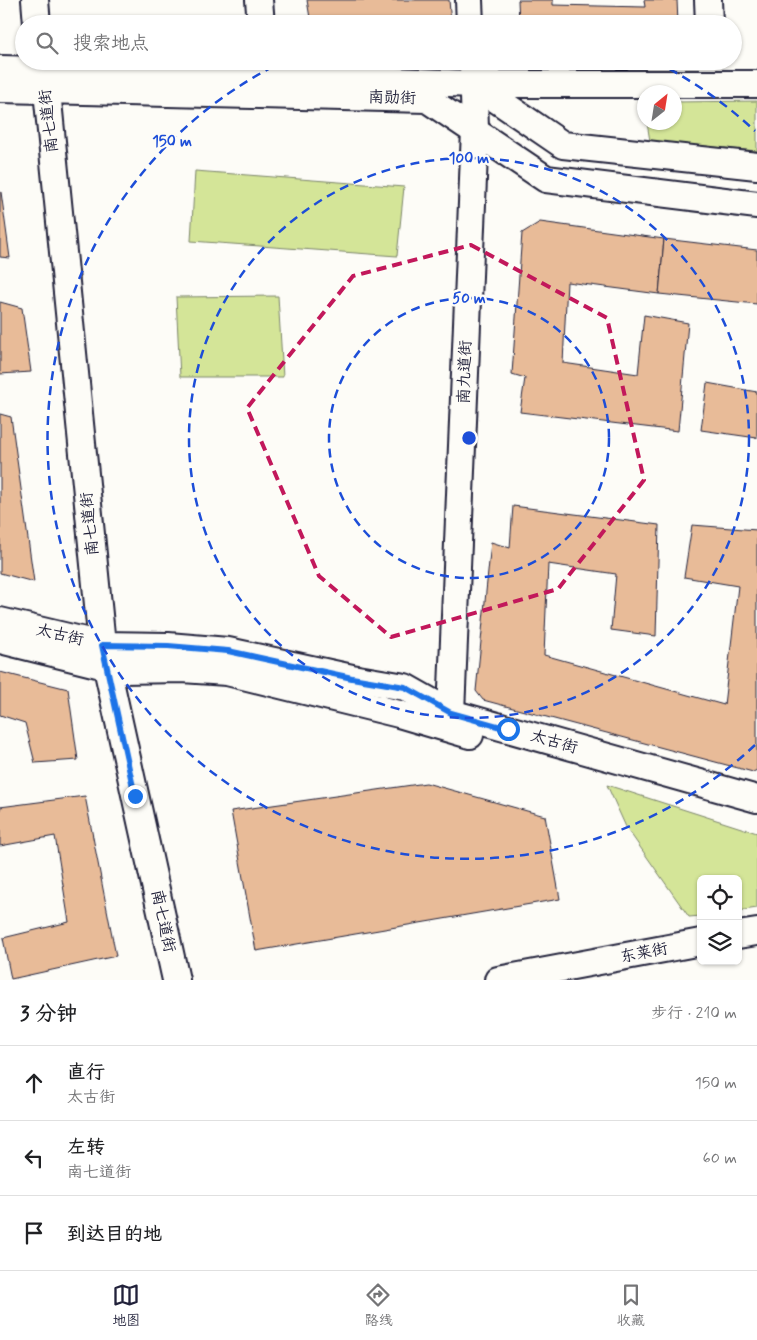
<!DOCTYPE html>
<html lang="zh">
<meta charset="utf-8">
<style>
body{margin:0;font-family:Mynerve,"LXGW WenKai TC",sans-serif;background:#f6f6f6;color:#202124}
.controls{position:absolute;right:15px;bottom:15px;display:grid;overflow:hidden;border-radius:8px;box-shadow:0 1px 4px #0004}
.controls button{width:45px;height:45px;display:grid;place-items:center;padding:0;border:0;border-bottom:1px solid #e0e0e0;background:#fff;color:#202124;font:25px sans-serif}
.compass{position:absolute;left:637px;top:85px;width:45px;height:45px;border-radius:50%;background:#fff;box-shadow:0 1px 4px #0004;rotate:30deg}
.stop{position:absolute;width:15px;height:15px;margin:-11px;border:4px solid #1a73e8;border-radius:50%;background:#fff}
.stop.end{background:#1a73e8;border-color:#fff;box-shadow:0 1px 5px #0008}
.list{margin:0;padding:0;list-style:none}
h2{display:flex;justify-content:space-between;align-items:center;height:65px;margin:0;padding:0 20px;font-size:21px}
h2 small{font-size:16px;font-weight:400;color:#757577}
.list li{display:grid;grid-template-columns:32px 1fr auto;gap:15px;align-items:center;box-sizing:border-box;height:75px;padding:0 20px;border-top:1px solid #e0e0e0}
.list b{display:block;font-size:19px;white-space:nowrap}
.list p{margin:0;font-size:16px;white-space:nowrap;color:#757577}
.list em{font-size:16px;font-style:normal;color:#757577}
.icon{flex:none;width:28px;height:28px;fill:none;stroke:currentColor;stroke-width:2;stroke-linecap:round;stroke-linejoin:round}
.map{position:relative;flex:none;width:757px;height:980px;overflow:hidden}
.search{position:absolute;background:#fff;box-shadow:0 1px 4px #0004;left:15px;right:15px;top:15px;height:55px;display:flex;align-items:center;gap:12px;box-sizing:border-box;padding:0 18px;border-radius:28px;color:#757577;font-size:19px}
.sheet{height:290px;background:#fff}
nav{display:flex;justify-content:space-around;align-items:center;box-sizing:border-box;height:70px;border-top:1px solid #e0e0e0;background:#fff;font-size:14px;color:#757577}
nav a{display:grid;justify-items:center;gap:2px}
nav .on{color:#22223b}
.map>svg:first-child{display:block}
.green{fill:#d4e598;stroke:#7b846a}
.building{fill:#e8bb98;stroke:#22223b}
.lines{fill:none;stroke-linecap:round;stroke-linejoin:round}
.secondary-casing{stroke:#22223b;stroke-width:30}
.secondary{stroke:#fdfcf7;stroke-width:26}
.route{stroke:#1a73e8;stroke-width:6}
.marked{fill:none;stroke:#c2185b;stroke-width:4;stroke-dasharray:10 6;stroke-linejoin:round}
.ring{fill:none;stroke:#1d4ed8;stroke-width:2.5;stroke-dasharray:9 6}
.labels{text-anchor:middle;dominant-baseline:central;stroke-width:4.5;stroke-linejoin:round;paint-order:stroke}
.street-label{font-size:16px;fill:#22223b;stroke:#fdfcf7}
.centre{fill:#1d4ed8;stroke:#fdfcf7;stroke-width:2.5}
.ring-label{font-size:15px;text-anchor:middle;font-weight:bold;fill:#1d4ed8;stroke:#fdfcf7;stroke-width:4.5;stroke-linejoin:round;paint-order:stroke}
</style>
<div class="map">
<svg width="757" height="980" viewBox="0 0 757 980">
<rect width="100%" height="100%" fill="#fdfcf7"/>
<filter id="ink" filterUnits="userSpaceOnUse"><feTurbulence type="fractalNoise" baseFrequency=".02" numOctaves="2"/><feDisplacementMap in="SourceGraphic" scale="10" xChannelSelector="R" yChannelSelector="G"/><feConvolveMatrix kernelMatrix="1 2 1 2 8 2 1 2 1" color-interpolation-filters="sRGB"/></filter>
<g filter="url(#ink)">
<g class="green">
<polygon points="757,101 757,151 650,141 647,123 674,122 675,102"/>
<polygon points="195,171 404,187 397,256 191,241"/>
<polygon points="278,296 283,377 180,377 176,297"/>
<polygon points="607,785 757,833 757,908 738,911 738,879 701,879 701,916 689,917 626,827"/>
</g>
<g class="building">
<polygon points="307,0 449,0 451,24 311,24"/>
<polygon points="518,0 553,0 553,5 645,7 644,0 677,0 678,24 519,24"/>
<polygon points="0,191 1,192 10,258 0,257"/>
<polygon points="540,222 664,239 659,294 567,282 563,363 638,374 644,315 688,323 678,431 520,412 525,378 512,374 522,233"/>
<polygon points="664,239 757,250 757,304 659,294"/>
<polygon points="0,302 22,308 31,372 0,374"/>
<polygon points="707,383 757,392 757,438 701,430"/>
<polygon points="0,414 11,417 34,582 0,573"/>
<polygon points="513,506 659,525 656,636 611,630 616,574 548,564 544,655 724,705 738,586 684,577 692,525 757,530 757,770 753,772 483,700 476,691 491,542 510,548"/>
<polygon points="0,672 68,689 78,760 35,763 25,723 0,715"/>
<polygon points="426,783 545,816 560,899 256,951 231,811"/>
<polygon points="85,796 116,956 11,979 3,938 69,922 55,836 0,846 0,807"/>
</g>
<g class="lines">
<g class="secondary-casing">
<g id="secondary">
<polyline points="35,0 37,24"/>
<polyline points="259,0 261,24"/>
<polyline points="469,0 470,24"/>
<polyline points="708,0 709,24"/>
<polyline points="41,61 47,91 102,645 176,980"/>
<polyline points="0,69 267,76 474,84 563,145 757,166"/>
<polyline points="474,84 757,84"/>
<polyline points="0,89 427,99 546,179 757,205"/>
<polyline points="0,621 102,645 168,646 228,651 352,678 405,687 451,713 757,799"/>
<polyline points="0,640 121,670 182,669 227,672 399,714 470,735"/>
<polyline points="451,713 475,130 473,61"/>
<polyline points="738,935 757,932"/>
<polyline points="498,980 701,942"/>
</g>
</g>
<use href="#secondary" class="secondary"/>
</g>
</g>
<g class="lines" filter="url(#ink)">
<polyline class="route" points="135,796 102,645 168,646 228,651 352,678 405,687 451,713 508,729"/>
</g>
<path class="marked" d="M471,245l136,73 37,162 -86,109 -167,48 -72,-61 -72,-168 106,-132z"/>
<g class="ring">
<circle cx="469" cy="438" r="140"/>
<circle cx="469" cy="438" r="280"/>
<path d="M755 745A420 420 0 1 1 282 62M403 23A420 420 0 0 1 535 23M656 62A420 420 0 0 1 755 131"/>
</g>
<g class="labels">
<g class="street-label">
<text transform="translate(392 98) rotate(1)">南勋街</text>
<text transform="translate(49 121) rotate(-97)">南七道街</text>
<text transform="translate(465 372) rotate(-88)">南九道街</text>
<text transform="translate(90 524) rotate(-96)">南七道街</text>
<text transform="translate(60 635) rotate(13)">太古街</text>
<text transform="translate(554 742) rotate(16)">太古街</text>
<text transform="translate(163 921) rotate(78)">南七道街</text>
<text transform="translate(644 953) rotate(-11)">东莱街</text>
</g>
</g>
<circle cx="469" cy="438" r="8" class="centre"/>
<g class="ring-label">
<text x="172" y="146">150 m</text>
<text x="469" y="163">100 m</text>
<text x="469" y="303">50 m</text>
</g>
</svg>
<div class="controls">
<button><svg class="icon" aria-label="locate" viewBox="0 0 24 24"><circle cx="12" cy="12" r="6"/><path d="M12 2v4M12 18v4M2 12h4M18 12h4"/></svg></button>
<button><svg class="icon" aria-label="layers" viewBox="0 0 24 24"><path d="M12 4l9 5-9 5-9-5zM3 14l9 5 9-5"/></svg></button>
</div>
<svg class="compass" viewBox="-18 -18 36 36"><path d="M0-13l5 13h-10z" fill="#e53935"/><path d="M0 13l5-13h-10z" fill="#757577"/></svg>
<div class="stop" style="left:508px;top:729px"></div>
<div class="stop end" style="left:135px;top:796px"></div>
<div class="search"><svg class="icon" aria-label="search" viewBox="0 0 24 24"><circle cx="10" cy="10" r="6"/><path d="M15 15l6 6"/></svg>搜索地点</div>
</div>
<section class="sheet">
<h2>3 分钟<small>步行 · 210 m</small></h2>
<ul class="list">
<li><svg class="icon" aria-label="ahead" viewBox="0 0 24 24"><path d="M12 20V5M6 11l6-6 6 6"/></svg><div><b>直行</b><p>太古街</p></div><em>150 m</em></li>
<li><svg class="icon" aria-label="left" viewBox="0 0 24 24"><path d="M17 20v-9H6M10 6l-5 5 5 5"/></svg><div><b>左转</b><p>南七道街</p></div><em>60 m</em></li>
<li><svg class="icon" aria-label="arrive" viewBox="0 0 24 24"><path d="M6 21V4h12l-3 4 3 4H6"/></svg><div><b>到达目的地</b></div></li>
</ul>
</section>
<nav>
<a class="on"><svg class="icon" aria-label="map" viewBox="0 0 24 24"><path d="M3 6l6-2 6 2 6-2v14l-6 2-6-2-6 2zM9 4v14M15 6v14"/></svg>地图</a>
<a><svg class="icon" aria-label="directions" viewBox="0 0 24 24"><path d="M12 3l9 9-9 9-9-9zM9 14v-3h6M13 9l2 2-2 2"/></svg>路线</a>
<a><svg class="icon" aria-label="saved" viewBox="0 0 24 24"><path d="M7 4h10v16l-5-4-5 4z"/></svg>收藏</a>
</nav>
